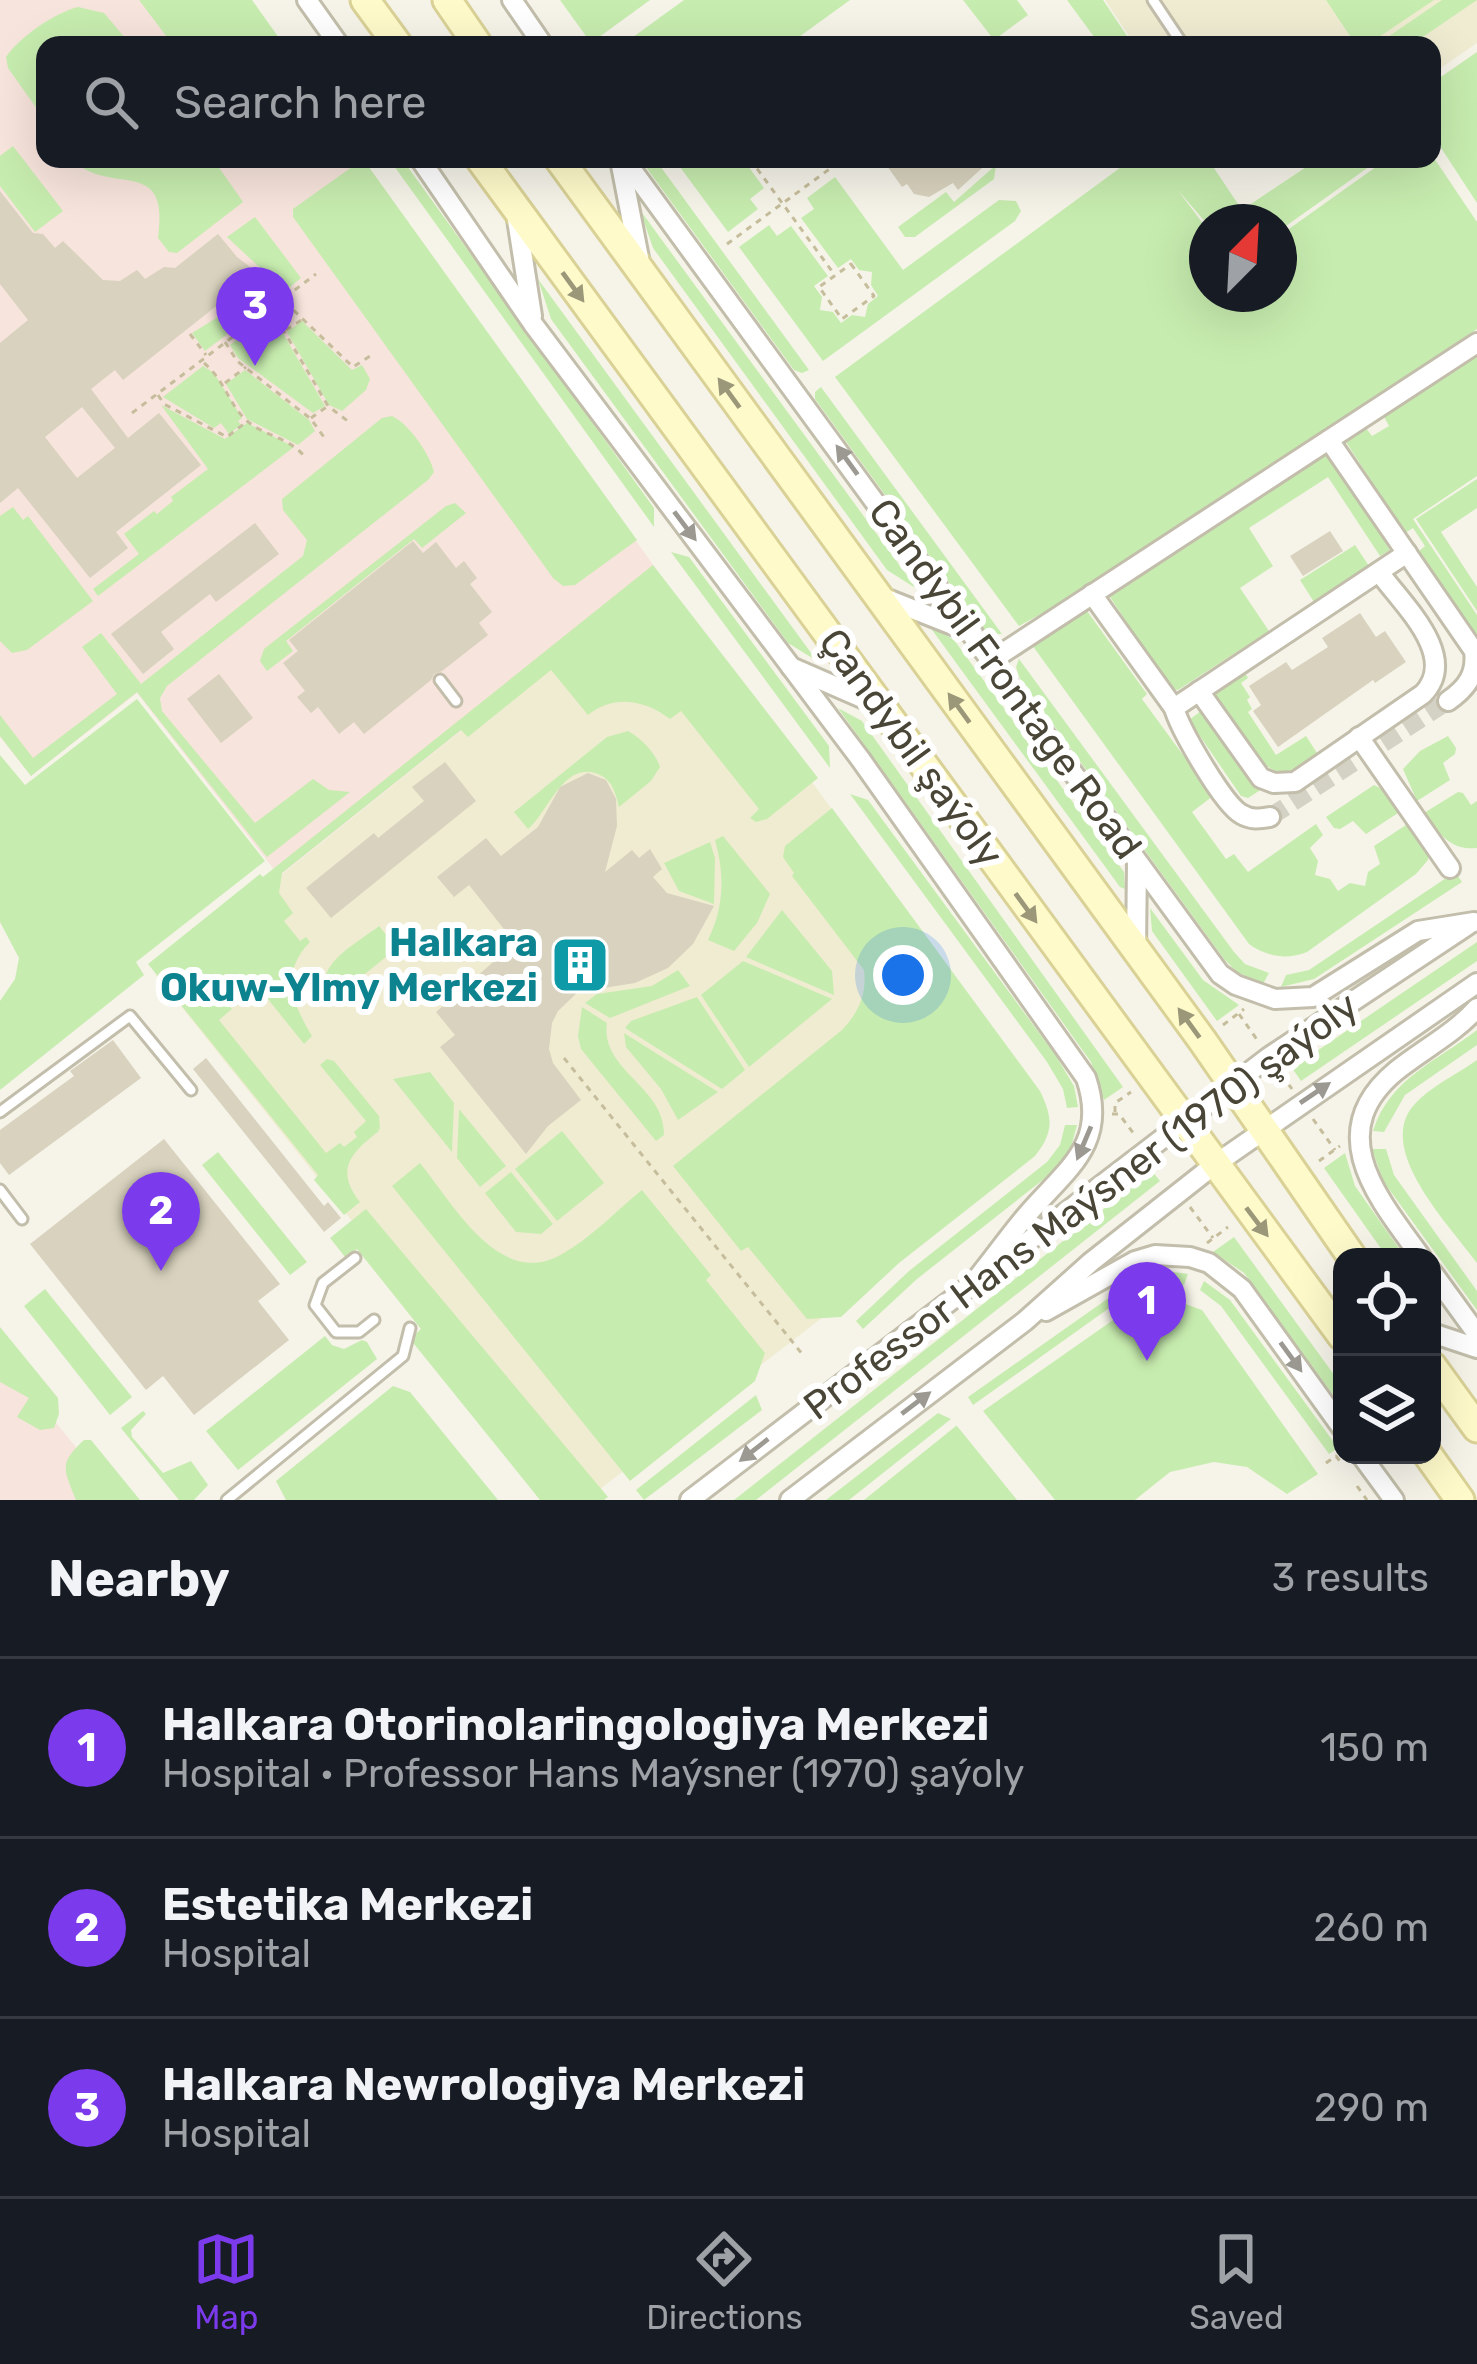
<!DOCTYPE html>
<meta charset="utf-8">
<style>
body{margin:0;font-family:Rubik,sans-serif;background:#20242c;color:#f1f3f6}
.controls{position:absolute;right:36px;bottom:36px;display:grid;overflow:hidden;border-radius:24px;box-shadow:0 12px 48px #0002}
.controls button{width:108px;height:108px;display:grid;place-items:center;padding:0;border:0;border-bottom:3px solid #363941;background:#171b24;color:#f1f3f6;font:60px sans-serif}
.compass{position:absolute;left:1189px;top:204px;width:108px;height:108px;border-radius:50%;background:#171b24;box-shadow:0 12px 48px #0002;rotate:24deg}
.you{position:absolute;left:903px;top:975px;width:42px;height:42px;margin:-30px;border:9px solid #fff;border-radius:50%;background:#1a73e8;box-shadow:0 0 0 18px #1a73e833}
.badge{display:grid;place-items:center;width:78px;height:78px;border-radius:50%;background:#7c3aed;color:#fff;font-size:39px;font-weight:700}
.pin{position:absolute;translate:-50% -99px;filter:drop-shadow(0 3px 6px #0008)}
.pin::after{content:'';position:absolute;top:63px;width:42px;height:36px;background:inherit;clip-path:polygon(0 0,100% 0,50% 100%)}
.list{margin:0;padding:0;list-style:none}
h2{display:flex;justify-content:space-between;align-items:center;height:156px;margin:0;padding:0 48px;font-size:51px}
h2 small{font-size:39px;font-weight:400;color:#9ea1a6}
.list li{display:grid;grid-template-columns:78px 1fr auto;gap:36px;align-items:center;box-sizing:border-box;height:180px;padding:0 48px;border-top:3px solid #363941}
.list b{display:block;font-size:45px;white-space:nowrap}
.list p{margin:0;font-size:39px;white-space:nowrap;color:#9ea1a6}
.list em{font-size:39px;font-style:normal;color:#9ea1a6}
.icon{flex:none;width:66px;height:66px;fill:none;stroke:currentColor;stroke-width:2;stroke-linecap:round;stroke-linejoin:round}
.map{position:relative;flex:none;width:1477px;height:1500px;overflow:hidden}
.search{position:absolute;background:#171b24;box-shadow:0 12px 48px #0002;left:36px;right:36px;top:36px;height:132px;display:flex;align-items:center;gap:30px;box-sizing:border-box;padding:0 42px;border-radius:24px;color:#9ea1a6;font-size:45px}
.sheet{height:696px;background:#171b24}
nav{display:flex;justify-content:space-around;align-items:center;box-sizing:border-box;height:168px;border-top:3px solid #363941;background:#171b24;font-size:33px;color:#9ea1a6}
nav a{display:grid;justify-items:center;gap:6px}
nav .on{color:#7c3aed}
.map>svg:first-child{display:block}
.education{fill:#f0ecd2}
.medical{fill:#f7e4dc}
.green{fill:#c7ecaf}
.building{fill:#d8d2be;fill-rule:evenodd}
.lines{fill:none;stroke-linecap:round;stroke-linejoin:round}
.street-tunnel{stroke:#d4d1c5;stroke-width:18;stroke-dasharray:18 9;stroke-linecap:butt}
.lane-casing{stroke:#c2beab;stroke-width:15}
.street-casing{stroke:#c2beab;stroke-width:24}
.secondary-casing{stroke:#d9d196;stroke-width:33}
.path{stroke:#c5bd9b;stroke-width:3;stroke-dasharray:6 6;stroke-linecap:butt}
.lane{stroke:#fff;stroke-width:9}
.street{stroke:#fff;stroke-width:18}
.secondary{stroke:#fffaca;stroke-width:27}
.oneway{fill:#9b9779}
.oneway2{fill:#9b9991}
.labels{text-anchor:middle;dominant-baseline:central;stroke-width:12;stroke-linejoin:round;paint-order:stroke}
.street-label{font-size:39px;fill:#4a4637;stroke:#fff}
.culture-label{font-size:39px;font-weight:bold;fill:#0d838f;stroke:#fff;text-anchor:end}
</style>
<div class="map">
<svg width="1477" height="1500" viewBox="0 0 1477 1500">
<rect width="100%" height="100%" fill="#f6f4e9"/>
<g class="education">
<polygon points="1105,0 1477,0 1477,43 1432,74 1432,45 1135,45"/>
<polygon points="659,573 1039,1092 1033,1155 586,1500 574,1500 156,975"/>
</g>
<g class="medical">
<polygon points="0,0 251,0 283,45 45,45 45,159 363,159 659,573 279,876 137,693 31,776 0,737"/>
<polygon points="0,1354 119,1500 0,1500"/>
</g>
<g class="green">
<polygon points="139,0 252,0 284,45 173,45"/>
<polygon points="560,0 650,0 591,43"/>
<polygon points="684,0 850,0 788,45 622,45"/>
<polygon points="963,0 1017,0 1028,15 994,40"/>
<polygon points="1067,0 1103,0 1133,45 1100,45"/>
<polygon points="1326,0 1434,0 1367,45 1356,45"/>
<polygon points="1442,0 1477,0 1411,45 1376,45"/>
<path d="M78,7l26,6 27,32h-86v75l-37,-52 -2,-11c14,-20 48,-44 72,-50z"/>
<polygon points="1477,52 1477,203 1432,134 1432,83"/>
<polygon points="13,146 63,211 35,232 0,186 0,156"/>
<polygon points="1432,155 1477,222 1477,329 1072,597 1019,626 835,377 1132,159 1208,159 1242,210 1318,159 1380,159 1279,231 1279,222 1207,224 1177,189 1207,229 1207,294 1279,294 1279,236 1387,159 1432,159"/>
<path d="M72,159h141l30,43 -66,51 -8,-1 -11,-14c13,-85 -50,-40 -86,-79z"/>
<polygon points="363,159 637,540 575,585 563,586 553,578 293,217 293,209"/>
<polygon points="389,159 402,159 654,508 654,527"/>
<polygon points="640,159 655,159 809,370 802,373 794,370"/>
<polygon points="674,159 743,159 764,188 750,199 758,209 728,232"/>
<polygon points="996,165 994,179 915,237 905,237 898,227 946,192 954,202"/>
<polygon points="835,177 903,270 999,200 1016,201 1021,211 1015,221 823,361 739,247 769,225 777,236 791,226 828,276 814,286 822,297 820,310 833,312 841,323 852,315 865,317 868,304 878,296 871,285 872,272 859,270 851,259 838,268 801,218 814,209 807,198"/>
<polygon points="640,210 917,589 887,570 653,248"/>
<polygon points="255,217 301,278 285,291 227,237"/>
<polygon points="262,279 280,294 205,351 192,333 228,311 226,306"/>
<polygon points="538,279 817,661 788,643 551,319"/>
<polygon points="265,319 277,323 325,406 313,413 238,358 230,345"/>
<polygon points="302,321 352,370 362,365 370,379 366,390 342,411 329,405 287,332"/>
<polygon points="1477,353 1477,476 1413,519 1477,615 1477,641 1418,552 1425,546 1413,528 1405,533 1346,442 1365,427 1372,436 1389,426 1383,415"/>
<polygon points="203,366 214,373 242,418 238,421 241,425 229,434 221,423 214,428 163,397"/>
<polygon points="245,370 309,420 315,431 298,445 247,419 226,384"/>
<polygon points="821,387 1002,634 991,634 983,629 815,399 815,392"/>
<polygon points="161,405 225,439 247,423 294,447 98,596 93,589 139,554 124,534 154,511 157,514 173,501 171,497 208,469"/>
<path d="M392,416c17,8 38,38 42,56l-6,8 -261,206 -7,12 2,13 93,112 58,-44 16,11 21,2 -83,65 -130,-165 -106,84 -31,-40v-21l33,43 84,-64 -35,-47 19,-14 40,51 162,-128 4,-16 -24,-30 -1,-11 100,-81z"/>
<polygon points="1327,452 1390,550 1380,556 1328,477 1249,528 1273,566 1240,588 1269,631 1178,690 1171,689 1108,594"/>
<polygon points="1477,479 1477,508 1441,532 1477,587 1477,611 1416,519"/>
<polygon points="455,503 466,513 422,548 414,539 286,641 293,651 267,671 260,661 264,649 446,506"/>
<polygon points="13,507 23,520 28,516 93,601 27,650 12,653 0,641 0,516"/>
<polygon points="1355,545 1369,566 1314,602 1300,580"/>
<polygon points="671,552 689,557 829,746 830,768"/>
<path d="M653,565l165,213 -51,41 -11,3 -6,-4 9,-9 -78,-98 -11,8c-25,-19 -56,-25 -82,-4l-37,-45 -83,67 -7,-7 -179,143 -3,20 14,20 -9,8 16,20 6,-4 4,5c-31,32 -17,62 2,94l-8,8 -45,-56 -13,10 -4,-4 -9,2 -5,9 4,4 -13,11 107,133 14,-10 4,4 13,-10 -3,-5 12,-11 -46,-56 7,-6 7,2 45,55 1,14 -3,-2 2,3c-27,21 -45,38 -19,71l-16,13 -30,-35 4,-5 -170,-211 112,-90 3,3z"/>
<path d="M1087,611l60,83 -5,5 71,97 -21,16 34,47 8,-5 14,18 68,-48 7,11 -13,13 8,13 -3,14 15,4 8,12 12,-8 15,3 3,-14 12,-8 -6,-18 35,-23 20,28 -1,9 -12,14 -109,78c-20,8 -40,5 -58,-8l-217,-299z"/>
<polygon points="927,623 954,640 1124,872 1125,889 1120,887"/>
<polygon points="1019,659 1234,952 1245,964 1269,973 1263,984 1237,972 1224,959 1020,679 1016,667"/>
<path d="M1244,671l4,7 -7,5 9,14 -3,3 5,9 -4,3 28,43 30,-19 11,17c-9,6 -22,18 -33,19 -25,3 -56,-58 -68,-77l1,-6z"/>
<polygon points="137,699 265,861 136,962 144,975 0,1090 0,1001 15,979 19,958 0,922 0,755 25,785"/>
<polygon points="838,708 862,721 1123,1087 1104,1100 1091,1062"/>
<polygon points="1201,711 1243,773 1262,789 1248,798 1241,796 1189,720"/>
<path d="M628,731c13,7 27,21 32,36l-9,14 -32,26c-3,-12 -6,-26 -19,-32 -36,-17 -52,38 -72,54l-14,-17 93,-75z"/>
<polygon points="1448,736 1456,748 1455,754 1443,763 1450,780 1417,801 1403,769 1420,751"/>
<polygon points="1374,785 1386,791 1401,811 1366,834 1353,821 1340,829 1334,828 1326,817"/>
<path d="M1458,792l5,1 8,12 6,-4v47c-27,3 -38,-15 -53,-35z"/>
<polygon points="850,794 868,800 1056,1056 1074,1086 1078,1107 1067,1108 1063,1089 1047,1062"/>
<path d="M832,808l208,283c13,27 14,41 -5,65l-136,107 -58,54 -34,2 -59,-72 -7,4 -68,-85 169,-136c17,-18 25,-36 22,-60l-72,-94 2,-3 -11,-16 2,-11z"/>
<path d="M723,836l47,58 -13,29 -23,28 -26,-11c16,-33 17,-65 7,-100z"/>
<polygon points="710,842 715,858 714,904 679,891 664,863"/>
<polygon points="1455,872 1462,882 1314,979 1281,987 1286,975 1309,970"/>
<polygon points="1150,908 1203,980 1239,1005 1217,1021 1152,931"/>
<polygon points="782,910 832,971 834,995 746,957"/>
<path d="M379,926l18,22 -68,55c-19,-37 23,-56 50,-77z"/>
<polygon points="1477,942 1477,961 1301,1081 1292,1068"/>
<polygon points="743,961 832,999 749,1067 701,995"/>
<polygon points="678,970 690,986 610,1018 585,1003 597,994 652,986"/>
<polygon points="697,997 745,1070 722,1089 625,1028 631,1021"/>
<path d="M582,1007l25,16c-7,48 58,63 57,112l-8,6 -75,-92 -3,-13z"/>
<path d="M1477,1030v15l-72,50 -21,37 -11,-1c16,-52 64,-70 104,-101z"/>
<polygon points="624,1033 718,1092 678,1120 661,1089 626,1047"/>
<path d="M1477,1060v203c-26,-36 -97,-108 -67,-153 15,-21 46,-35 67,-50z"/>
<polygon points="430,1072 454,1103 452,1152 393,1079"/>
<polygon points="459,1109 506,1166 480,1187 457,1158"/>
<polygon points="1065,1125 1077,1125 1070,1151 1054,1171 917,1279 863,1329 856,1321 909,1271 1047,1162 1060,1145"/>
<polygon points="562,1131 604,1183 557,1221 515,1169"/>
<polygon points="1372,1149 1386,1149 1394,1175 1477,1291 1477,1310 1383,1181"/>
<polygon points="218,1152 307,1262 290,1275 202,1165"/>
<polygon points="1345,1153 1355,1186 1405,1257 1387,1257 1324,1168"/>
<path d="M420,1163c32,39 80,128 142,91 29,-16 54,-43 80,-64l69,85 -5,5 59,73 -10,28 -125,100 -238,-295z"/>
<polygon points="1152,1171 1160,1181 756,1500 734,1500"/>
<polygon points="511,1172 553,1224 541,1234 516,1232 485,1193"/>
<polygon points="366,1209 608,1497 604,1500 540,1500 410,1339 421,1329 357,1249 345,1257 330,1238"/>
<polygon points="1234,1237 1340,1383 1342,1407 1244,1273 1213,1252"/>
<polygon points="1160,1270 1188,1274 1184,1285 1161,1282 1136,1289 973,1405 968,1397 1130,1283"/>
<polygon points="1204,1281 1230,1300 1338,1448 1329,1454 1221,1306 1200,1290"/>
<polygon points="45,1289 132,1397 110,1415 24,1306"/>
<polygon points="1154,1298 1169,1298 1202,1310 1318,1474 1287,1494 1247,1467 1214,1462 1170,1472 1135,1500 1055,1500 983,1411 1136,1304"/>
<polygon points="0,1327 58,1398 59,1414 54,1428 40,1430 17,1417 29,1398 0,1382"/>
<polygon points="325,1336 332,1345 344,1349 362,1340 367,1342 377,1359 238,1470 206,1431"/>
<polygon points="393,1386 410,1392 498,1500 286,1500 276,1481"/>
<polygon points="756,1395 762,1410 644,1500 636,1490"/>
<polygon points="143,1411 146,1414 131,1430 132,1437 163,1473 191,1461 208,1485 194,1500 179,1500 121,1428"/>
<polygon points="938,1413 951,1419 849,1500 826,1500"/>
<polygon points="957,1426 1017,1500 864,1500 956,1426"/>
<path d="M84,1440h7l49,60h-64c-12,-31 -18,-36 8,-60z"/>
</g>
<g class="building">
<polygon points="882,159 992,159 958,190 953,183 929,197 914,194 907,184 902,187"/>
<path d="M0,191l33,42 10,1 12,14 8,-7 40,39 17,1 17,-11 8,9 19,-12 11,1 43,-34 19,23 21,16 -135,107 -8,-10 -24,19 37,49 31,-25 42,52 -85,67 12,16 -38,30 -72,-90 -18,15v-160l28,-23 -28,-36zM82,407l33,41 -38,30 -32,-41z"/>
<polygon points="255,523 279,554 216,602 210,594 161,632 174,649 143,674 111,634"/>
<polygon points="1330,531 1343,551 1303,576 1290,556"/>
<polygon points="413,541 423,553 436,542 456,568 464,561 477,578 470,584 492,612 479,623 488,635 442,671 434,674 431,680 364,734 354,722 339,734 318,707 311,713 297,697 305,691 283,663 298,651 289,640"/>
<polygon points="1360,613 1376,637 1385,631 1406,662 1375,683 1373,680 1278,747 1253,711 1261,705 1249,686 1286,662 1292,670 1328,647 1322,638"/>
<polygon points="219,674 253,718 221,743 187,699"/>
<polygon points="445,762 476,801 331,918 306,888 374,833 378,838 424,801 412,787"/>
<polygon points="588,773 606,780 616,799 617,826 605,872 632,850 639,858 650,849 662,869 653,877 667,893 714,906 693,944 668,968 635,983 578,992 558,1011 552,1023 549,1049 553,1063 581,1100 548,1126 526,1154 440,1047 455,1035 436,1012 515,943 469,885 454,897 437,877 486,838 501,856 538,827 560,787"/>
<polygon points="113,1040 141,1078 9,1175 0,1163 0,1130 74,1076 70,1071"/>
<polygon points="206,1058 324,1206 328,1202 341,1218 324,1232 193,1069"/>
<polygon points="164,1139 280,1284 258,1301 289,1340 194,1415 163,1376 146,1390 30,1244"/>
</g>
<g class="lines">
<polyline class="street-tunnel" points="1270,817 1448,701"/>
<g class="lane-casing">
<g id="lane">
<polyline points="1153,0 1183,45"/>
<polyline points="440,680 456,701"/>
<polyline points="0,1112 130,1016 191,1090"/>
<polyline points="0,1190 22,1219"/>
<polyline points="355,1258 323,1283 315,1305 336,1332 359,1332 374,1320"/>
<polyline points="227,1500 403,1356 410,1328"/>
</g>
</g>
<g class="street-casing">
<g id="street">
<polyline points="307,0 339,45"/>
<polyline points="512,0 543,45"/>
<path d="M420,159l113,165 328,436 225,318c23,67 -21,92 -60,138 -16,19 -31,40 -47,60"/>
<polyline points="624,159 1220,974 1236,985 1275,999 1313,997 1418,931 1474,922"/>
<polyline points="620,160 640,263"/>
<polyline points="516,213 532,316"/>
<path d="M1329,440l145,211c3,23 -7,37 -26,50"/>
<polyline points="1092,594 1174,708 1407,553"/>
<polyline points="882,597 973,633"/>
<polyline points="992,660 1477,343"/>
<polyline points="791,667 876,704"/>
<path d="M1199,691l62,87 13,5 21,-1 128,-88c37,-38 -21,-90 -44,-122"/>
<path d="M1174,708c6,21 49,96 67,106 10,6 18,5 29,3"/>
<polyline points="1359,737 1450,868"/>
<polyline points="1136,950 1137,862"/>
<path d="M1421,1257c-42,-58 -100,-124 -25,-186 26,-21 59,-38 81,-63"/>
<polyline points="1432,1272 1477,1334"/>
<polyline points="1046,1311 1135,1261 1155,1255 1190,1257 1209,1263 1242,1289 1342,1428"/>
<polyline points="1432,1333 1477,1348"/>
<polyline points="1361,1455 1394,1500"/>
<polyline points="690,1500 1269,1057 1468,925"/>
<polyline points="790,1500 1025,1321 1091,1262 1214,1165 1477,983"/>
</g>
</g>
<g class="secondary-casing">
<g id="secondary">
<polyline points="365,0 398,45"/>
<polyline points="447,0 478,45"/>
<polyline points="480,159 1342,1336"/>
<polyline points="559,159 1202,1040 1352,1257"/>
<polyline points="1432,1366 1477,1428"/>
<polyline points="1428,1455 1460,1500"/>
</g>
</g>
<g class="path">
<polyline points="750,159 834,274"/>
<polyline points="727,244 835,165"/>
<polygon points="851,264 874,296 842,319 819,287"/>
<polyline points="263,277 286,295"/>
<polyline points="285,302 353,367 373,354"/>
<polyline points="264,314 278,321 328,406 349,422"/>
<polyline points="286,330 303,319"/>
<polyline points="190,334 206,355"/>
<polyline points="225,342 237,361 311,419 326,440"/>
<path d="M204,363c20,16 24,40 42,57 17,16 43,17 59,37"/>
<polyline points="225,383 246,367"/>
<polyline points="158,395 164,404 227,437 245,423"/>
<polyline points="132,413 316,274"/>
<polyline points="311,418 328,406"/>
<polyline points="1239,1014 1258,1041"/>
<polyline points="1223,1025 1244,1009"/>
<polyline points="564,1058 803,1355"/>
<polyline points="1282,1075 1292,1089"/>
<polyline points="1115,1112 1115,1103 1131,1092"/>
<polyline points="1112,1114 1119,1114 1134,1134"/>
<polyline points="1313,1119 1335,1150"/>
<polyline points="1319,1161 1340,1146"/>
<polyline points="1190,1207 1213,1238"/>
<polyline points="1207,1243 1228,1227"/>
<polyline points="1326,1463 1336,1456 1342,1464"/>
<polyline points="1357,1486 1367,1500"/>
</g>
<use href="#lane" class="lane"/>
<use href="#street" class="street"/>
<use href="#secondary" class="secondary"/>
</g>
<defs><path id="oneway-solid" d="M-6-.8H1V-3.2L6.5 0L1 3.2V.8H-6Z" transform="scale(3)"/></defs>
<g class="oneway">
<use href="#oneway-solid" transform="translate(573 287) rotate(54)"/>
<use href="#oneway-solid" transform="translate(729 393) rotate(-126)"/>
<use href="#oneway-solid" transform="translate(959 708) rotate(-126)"/>
<use href="#oneway-solid" transform="translate(1026 908) rotate(54)"/>
<use href="#oneway-solid" transform="translate(1189 1023) rotate(-126)"/>
<use href="#oneway-solid" transform="translate(1257 1222) rotate(53)"/>
</g>
<g class="oneway2">
<use href="#oneway-solid" transform="translate(847 460) rotate(-126)"/>
<use href="#oneway-solid" transform="translate(685 526) rotate(53)"/>
<use href="#oneway-solid" transform="translate(1315 1093) rotate(-34)"/>
<use href="#oneway-solid" transform="translate(1084 1143) rotate(113)"/>
<use href="#oneway-solid" transform="translate(1291 1357) rotate(54)"/>
<use href="#oneway-solid" transform="translate(916 1403) rotate(-37)"/>
<use href="#oneway-solid" transform="translate(754 1450) rotate(142)"/>
</g>
<defs>
<g id="building-square" transform="scale(3)"><rect x="-9" y="-9" width="18" height="18" rx="4" fill="#0f9aa8" stroke="#fff"/><path d="M-4-6H4V6H1V3H-1V6H-4ZM-2.5-4.3h1.7v1.8h-1.7ZM.8-4.3h1.7v1.8H.8ZM-2.5-1h1.7V.8h-1.7ZM.8-1h1.7V.8H.8Z" fill="#fff"/></g>
</defs>
<g fill-rule="evenodd">
<use href="#building-square" x="580" y="965"/>
</g>
<g class="labels">
<g class="street-label">
<text transform="translate(1005 679) rotate(54)">Candybil Frontage Road</text>
<text transform="translate(911 748) rotate(54)">Çandybil şaýoly</text>
<text transform="translate(1081 1206) rotate(-37)">Professor Hans Maýsner (1970) şaýoly</text>
</g>
<g class="culture-label">
<text x="538" y="943">Halkara<tspan x="538" dy="45">Okuw-Ylmy Merkezi</tspan></text>
</g>
</g>
</svg>
<div class="controls">
<button><svg class="icon" aria-label="locate" viewBox="0 0 24 24"><circle cx="12" cy="12" r="6"/><path d="M12 2v4M12 18v4M2 12h4M18 12h4"/></svg></button>
<button><svg class="icon" aria-label="layers" viewBox="0 0 24 24"><path d="M12 4l9 5-9 5-9-5zM3 14l9 5 9-5"/></svg></button>
</div>
<svg class="compass" viewBox="-18 -18 36 36"><path d="M0-13l5 13h-10z" fill="#e53935"/><path d="M0 13l5-13h-10z" fill="#9ea1a6"/></svg>
<div class="you"></div>
<div class="pin badge" style="left:1147px;top:1361px">1</div>
<div class="pin badge" style="left:161px;top:1271px">2</div>
<div class="pin badge" style="left:255px;top:366px">3</div>
<div class="search"><svg class="icon" aria-label="search" viewBox="0 0 24 24"><circle cx="10" cy="10" r="6"/><path d="M15 15l6 6"/></svg>Search here</div>
</div>
<section class="sheet">
<h2>Nearby<small>3 results</small></h2>
<ul class="list">
<li><span class="badge">1</span><div><b>Halkara Otorinolaringologiya Merkezi</b><p>Hospital · Professor Hans Maýsner (1970) şaýoly</p></div><em>150 m</em></li>
<li><span class="badge">2</span><div><b>Estetika Merkezi</b><p>Hospital</p></div><em>260 m</em></li>
<li><span class="badge">3</span><div><b>Halkara Newrologiya Merkezi</b><p>Hospital</p></div><em>290 m</em></li>
</ul>
</section>
<nav>
<a class="on"><svg class="icon" aria-label="map" viewBox="0 0 24 24"><path d="M3 6l6-2 6 2 6-2v14l-6 2-6-2-6 2zM9 4v14M15 6v14"/></svg>Map</a>
<a><svg class="icon" aria-label="directions" viewBox="0 0 24 24"><path d="M12 3l9 9-9 9-9-9zM9 14v-3h6M13 9l2 2-2 2"/></svg>Directions</a>
<a><svg class="icon" aria-label="saved" viewBox="0 0 24 24"><path d="M7 4h10v16l-5-4-5 4z"/></svg>Saved</a>
</nav>
